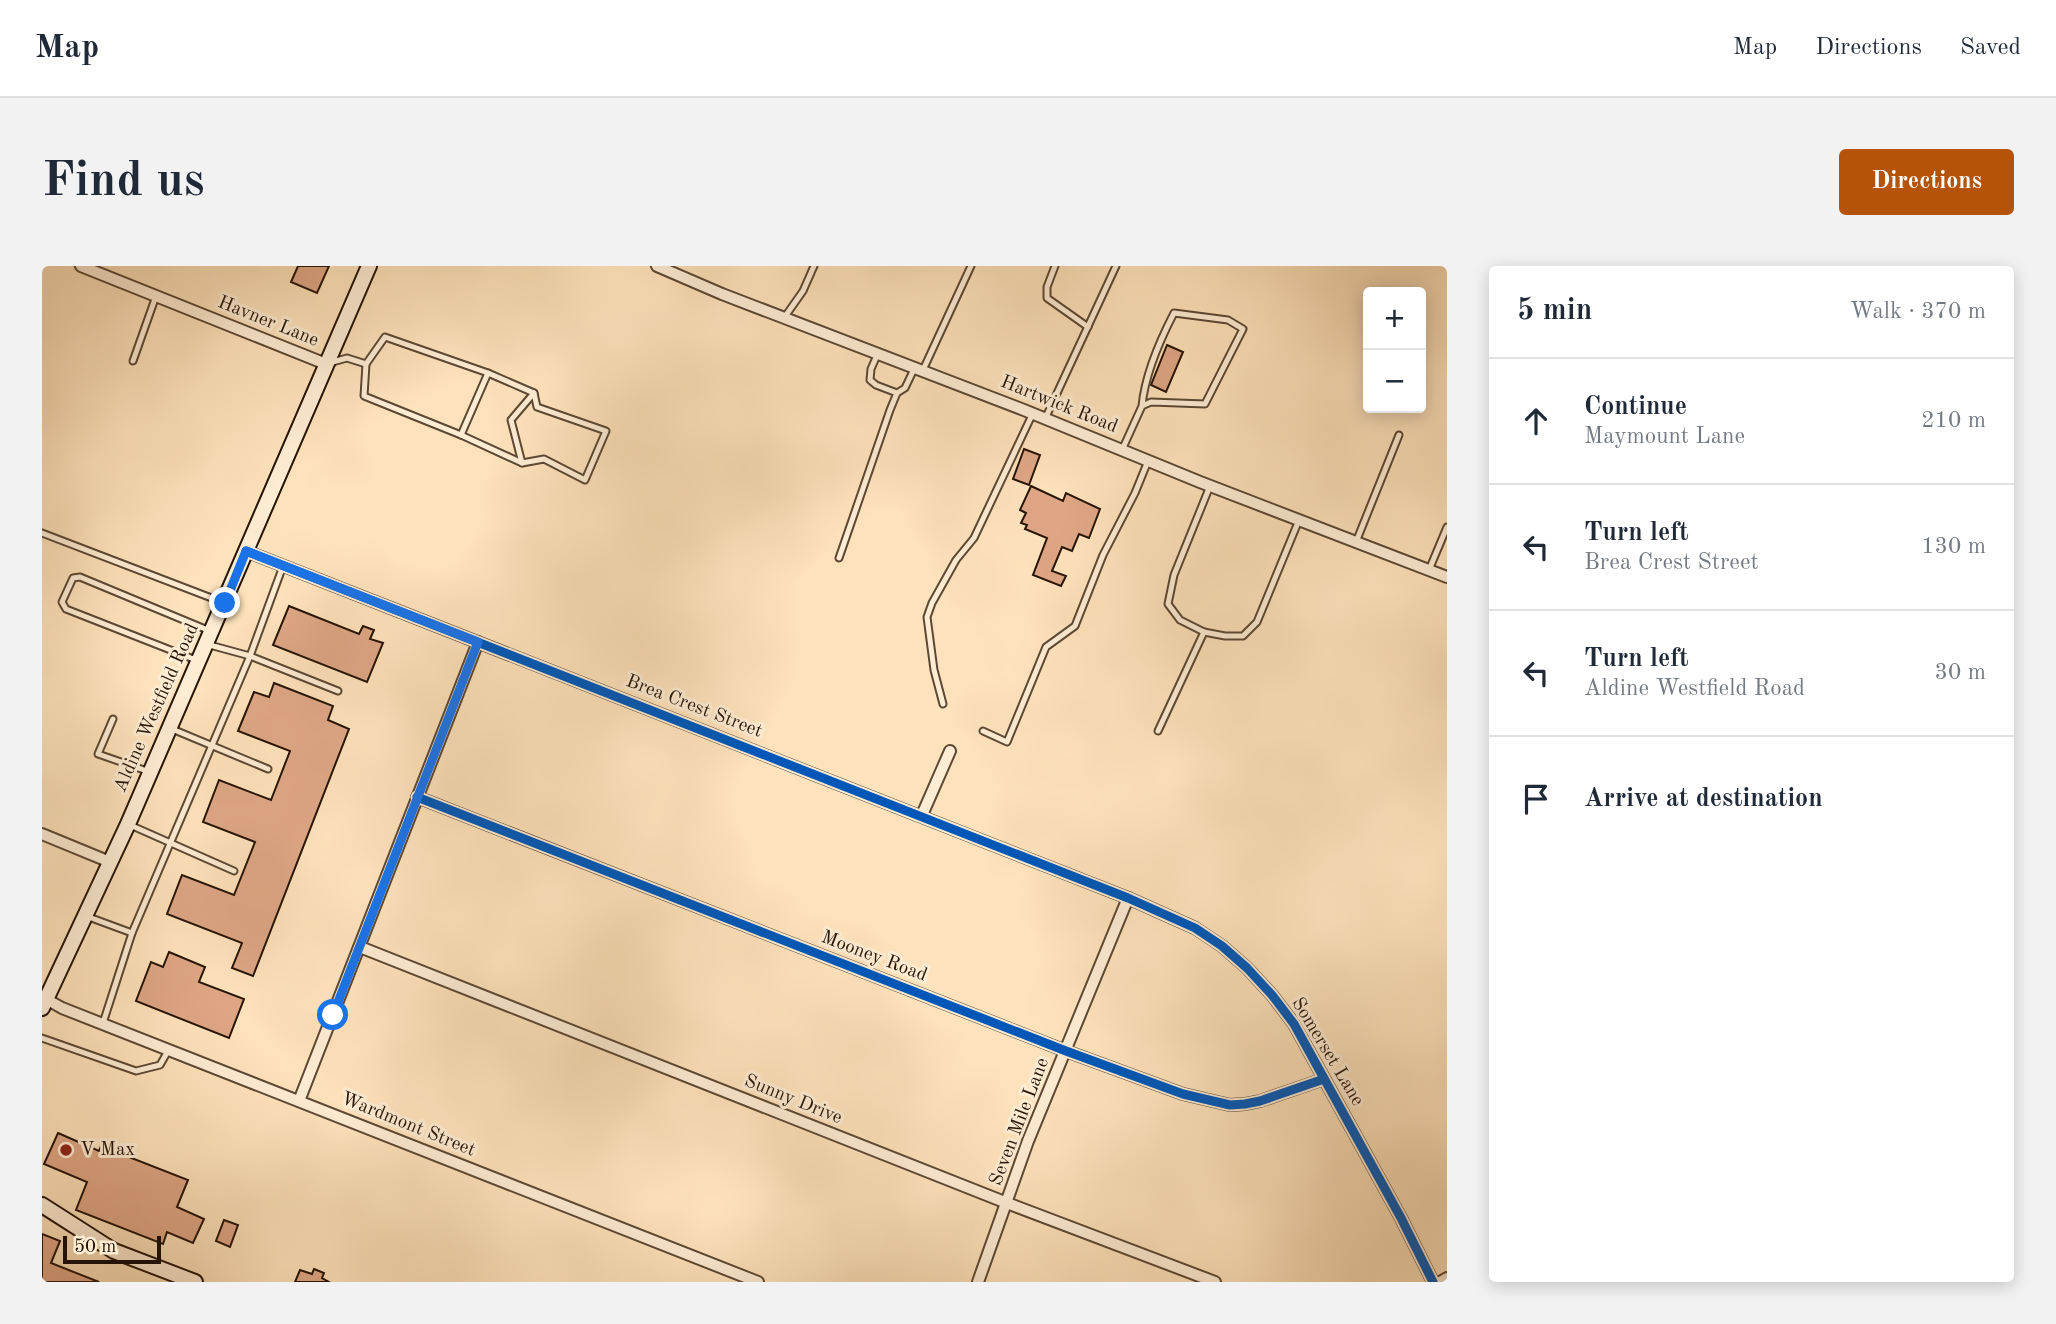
<!DOCTYPE html>
<meta charset="utf-8">
<style>
body{margin:0;font-family:"Old Standard TT",serif;background:#f2f2f3;color:#1f2937}
.controls{position:absolute;right:21px;top:21px;display:grid;overflow:hidden;border-radius:7px;box-shadow:0 4px 18px #0003}
.controls button{width:63px;height:63px;display:grid;place-items:center;padding:0;border:0;border-bottom:2px solid #e0e1e3;background:#fff;color:#1f2937;font:35px sans-serif}
.scale{position:absolute;left:21px;bottom:18px;width:98px;box-sizing:border-box;padding-left:7px;border:4px solid #261407;border-top:0;font-size:19px;line-height:24px;white-space:nowrap;color:#261407;-webkit-text-stroke:5px #feecd3;paint-order:stroke}
.stop{position:absolute;width:21px;height:21px;margin:-16px;border:5px solid #1a73e8;border-radius:50%;background:#fff}
.stop.end{background:#1a73e8;border-color:#fff;box-shadow:0 2px 7px #0008}
.list{margin:0;padding:0;list-style:none}
h2{display:flex;justify-content:space-between;align-items:center;height:91px;margin:0;padding:0 28px;font-size:30px}
h2 small{font-size:23px;font-weight:400;color:#747a83}
.list li{display:grid;grid-template-columns:46px 1fr auto;gap:21px;align-items:center;box-sizing:border-box;height:126px;padding:0 28px;border-top:2px solid #e0e1e3}
.list b{display:block;font-size:26px;white-space:nowrap}
.list p{margin:0;font-size:23px;white-space:nowrap;color:#747a83}
.list em{font-size:23px;font-style:normal;color:#747a83}
.icon{flex:none;width:38px;height:38px;fill:none;stroke:currentColor;stroke-width:2;stroke-linecap:round;stroke-linejoin:round}
.map{position:relative;flex:none;width:1405px;height:1016px;overflow:hidden;border-radius:7px}
header{display:flex;align-items:center;gap:42px;box-sizing:border-box;height:98px;padding:0 35px;background:#fff;border-bottom:2px solid #e0e1e3}
header strong{font-size:33px}
nav{display:flex;gap:38px;margin-inline-start:auto;font-size:24px}
.intro{display:flex;align-items:center;justify-content:space-between;box-sizing:border-box;height:168px;padding:0 42px}
h1{margin:0;font-size:49px}
.button{padding:18px 32px;border-radius:7px;background:#b45309;color:#fff;font-size:24px;font-weight:700}
main{display:flex;gap:42px;padding:0 42px}
aside{flex:1;background:#fff;border-radius:7px;box-shadow:0 4px 18px #0003}
.map>svg:first-child{display:block}
.building{fill:#dea685;stroke:#261407;stroke-width:2}
.lines{fill:none;stroke-linecap:round;stroke-linejoin:round}
.lane-casing{stroke:#5c4834;stroke-width:9}
.street-casing{stroke:#5c4834;stroke-width:14}
.secondary-casing{stroke:#261407;stroke-width:18}
.lane{stroke:#feecd3;stroke-width:5}
.street{stroke:#feecd3;stroke-width:10}
.secondary{stroke:#feecd3;stroke-width:14}
.cycleway-casing{stroke:#feecd3;stroke-width:13}
.cycleway{stroke:#0057b8;stroke-width:9}
.route{stroke:#1a73e8;stroke-width:9}
.poi-dot{fill:#8f2418;stroke:#feecd3;stroke-width:2.5}
.labels{text-anchor:middle;dominant-baseline:central;stroke-width:6;stroke-linejoin:round;paint-order:stroke}
.street-label{font-size:19px;fill:#261407;stroke:#feecd3}
.poi-label{font-size:19px;fill:#261407;stroke:#feecd3;text-anchor:start}
</style>
<header>
<strong>Map</strong>
<nav><a>Map</a><a>Directions</a><a>Saved</a></nav>
</header>
<div class="intro"><h1>Find us</h1><a class="button">Directions</a></div>
<main>
<div class="map">
<svg width="1405" height="1016" viewBox="0 0 1405 1016">
<rect width="100%" height="100%" fill="#fee2bb"/>
<filter id="stains"><feTurbulence type="fractalNoise" baseFrequency=".00286" numOctaves="4"/><feColorMatrix values="0 0 0 0 .2 0 0 0 0 .09 0 0 0 0 .02 0 0 0 .5 -.17"/></filter>
<radialGradient id="worn" r=".72"><stop offset=".6" stop-color="#630" stop-opacity="0"/><stop offset="1" stop-color="#630" stop-opacity=".3"/></radialGradient>
<g class="building">
<polygon points="256,0 287,0 275,27 249,16"/>
<polygon points="1125,79 1141,86 1124,126 1109,119"/>
<polygon points="982,183 998,189 987,219 971,213"/>
<polygon points="989,220 1021,235 1024,227 1058,243 1047,272 1037,268 1030,285 1020,281 1010,305 1024,310 1019,320 991,309 1005,272 983,263 985,259 979,257 984,247 978,244"/>
<polygon points="247,340 317,368 321,360 332,364 328,373 341,377 325,416 231,379"/>
<polygon points="232,417 291,440 286,454 307,463 211,710 190,702 200,677 125,648 140,609 192,629 213,576 161,556 177,514 229,534 248,485 196,465 212,426 227,431"/>
<polygon points="127,686 163,701 157,716 202,733 187,772 94,735 109,696 121,701"/>
<polygon points="16,867 57,885 59,880 146,914 135,941 162,953 151,977 125,966 121,978 34,944 45,916 2,898"/>
<polygon points="182,954 196,959 188,981 174,975"/>
<polygon points="0,968 18,975 9,997 57,1016 0,1016"/>
<polygon points="272,1003 282,1007 280,1012 287,1016 253,1016 258,1004 270,1008"/>
</g>
<g class="lines">
<g class="lane-casing">
<g id="lane">
<polyline points="1013,0 1005,21 1005,32 1046,61"/>
<polyline points="742,52 761,25 772,0"/>
<polygon points="343,71 446,107 492,127 495,141 564,165 543,214 502,193 480,197 419,169 322,130 324,98"/>
<polyline points="836,87 829,103 828,114 834,119 855,127"/>
<polyline points="91,95 114,30"/>
<polyline points="287,97 305,92 324,98"/>
<polyline points="881,104 929,0"/>
<polyline points="1003,153 1074,0"/>
<polyline points="419,169 446,107"/>
<path d="M1080,184l20,-44 9,-4 54,2 38,-75 -15,-9 -54,-7c-15,29 -29,61 -32,93"/>
<polyline points="480,197 469,154 492,127"/>
<polyline points="0,267 180,336"/>
<polyline points="1314,276 1357,169"/>
<polyline points="797,292 848,144 855,127 863,122 873,101"/>
<polyline points="1387,304 1405,261"/>
<polyline points="1162,366 1138,354 1126,338 1132,309 1168,220"/>
<polyline points="164,378 208,390 296,425"/>
<polyline points="154,394 24,343 20,336 31,312 38,311 168,365"/>
<polyline points="901,438 892,404 885,351 890,337 914,294 932,272 991,147"/>
<polyline points="71,453 56,488 105,505"/>
<polyline points="130,463 226,503"/>
<polyline points="941,465 965,476 1004,381 1033,360 1061,289 1093,227 1106,195"/>
<polyline points="1116,465 1162,366 1183,370 1201,370 1215,356 1257,254"/>
<polyline points="88,559 192,605"/>
<polyline points="44,650 90,667"/>
<polyline points="61,757 90,667 208,390 241,300"/>
<polyline points="0,772 94,805 118,799 126,785"/>
</g>
</g>
<g class="street-casing">
<g id="street">
<polyline points="39,0 284,98"/>
<polyline points="615,0 680,28 982,144 1158,216 1405,311"/>
<polyline points="204,285 1086,632 1153,662 1180,680 1205,702 1230,729 1252,758 1359,952 1391,1016"/>
<polyline points="375,531 1024,785 1141,828 1188,839 1203,838 1218,835 1282,813"/>
<polyline points="880,549 908,485"/>
<polyline points="0,568 68,596"/>
<polyline points="318,681 965,937 1173,1016"/>
<polyline points="4,733 20,742 716,1016"/>
<polyline points="257,835 436,376"/>
<polyline points="936,1016 986,875 1086,632"/>
<polyline points="1398,1016 1405,1012"/>
</g>
</g>
<g class="secondary-casing">
<g id="secondary">
<polyline points="0,742 86,558 327,0"/>
<polyline points="0,939 72,985 153,1016"/>
</g>
</g>
<use href="#lane" class="lane"/>
<use href="#street" class="street"/>
<use href="#secondary" class="secondary"/>
<g class="cycleway-casing">
<g id="cycleway">
<polyline points="204,285 1086,632 1153,662 1180,680 1205,702 1230,729 1252,758 1359,952 1391,1016"/>
<polyline points="375,531 1024,785 1141,828 1188,839 1203,838 1218,835 1282,813"/>
</g>
</g>
<use href="#cycleway" class="cycleway"/>
</g>
<g class="lines">
<polyline class="route" points="183,337 204,285 436,376 291,749"/>
</g>
<circle class="poi-dot" cx="24" cy="884" r="7"/>
<g class="labels">
<g class="street-label">
<text transform="translate(226 56) rotate(22)">Havner Lane</text>
<text transform="translate(1017 139) rotate(22)">Hartwick Road</text>
<text transform="translate(652 441) rotate(21)">Brea Crest Street</text>
<text transform="translate(115 442) rotate(-66)">Aldine Westfield Road</text>
<text transform="translate(832 691) rotate(21)">Mooney Road</text>
<text transform="translate(1285 786) rotate(59)">Somerset Lane</text>
<text transform="translate(751 834) rotate(22)">Sunny Drive</text>
<text transform="translate(978 856) rotate(-69)">Seven Mile Lane</text>
<text transform="translate(366 859) rotate(22)">Wardmont Street</text>
</g>
<g class="poi-label">
<text x="38" y="884">V Max</text>
</g>
</g>
<rect width="100%" height="100%" filter="url(#stains)"/>
<rect width="100%" height="100%" fill="url(#worn)"/>
</svg>
<div class="controls">
<button>+</button>
<button>−</button>
</div>
<div class="scale">50 m</div>
<div class="stop" style="left:291px;top:749px"></div>
<div class="stop end" style="left:183px;top:337px"></div>
</div>
<aside>
<h2>5 min<small>Walk · 370 m</small></h2>
<ul class="list">
<li><svg class="icon" aria-label="ahead" viewBox="0 0 24 24"><path d="M12 20V5M6 11l6-6 6 6"/></svg><div><b>Continue</b><p>Maymount Lane</p></div><em>210 m</em></li>
<li><svg class="icon" aria-label="left" viewBox="0 0 24 24"><path d="M17 20v-9H6M10 6l-5 5 5 5"/></svg><div><b>Turn left</b><p>Brea Crest Street</p></div><em>130 m</em></li>
<li><svg class="icon" aria-label="left" viewBox="0 0 24 24"><path d="M17 20v-9H6M10 6l-5 5 5 5"/></svg><div><b>Turn left</b><p>Aldine Westfield Road</p></div><em>30 m</em></li>
<li><svg class="icon" aria-label="arrive" viewBox="0 0 24 24"><path d="M6 21V4h12l-3 4 3 4H6"/></svg><div><b>Arrive at destination</b></div></li>
</ul>
</aside>
</main>
